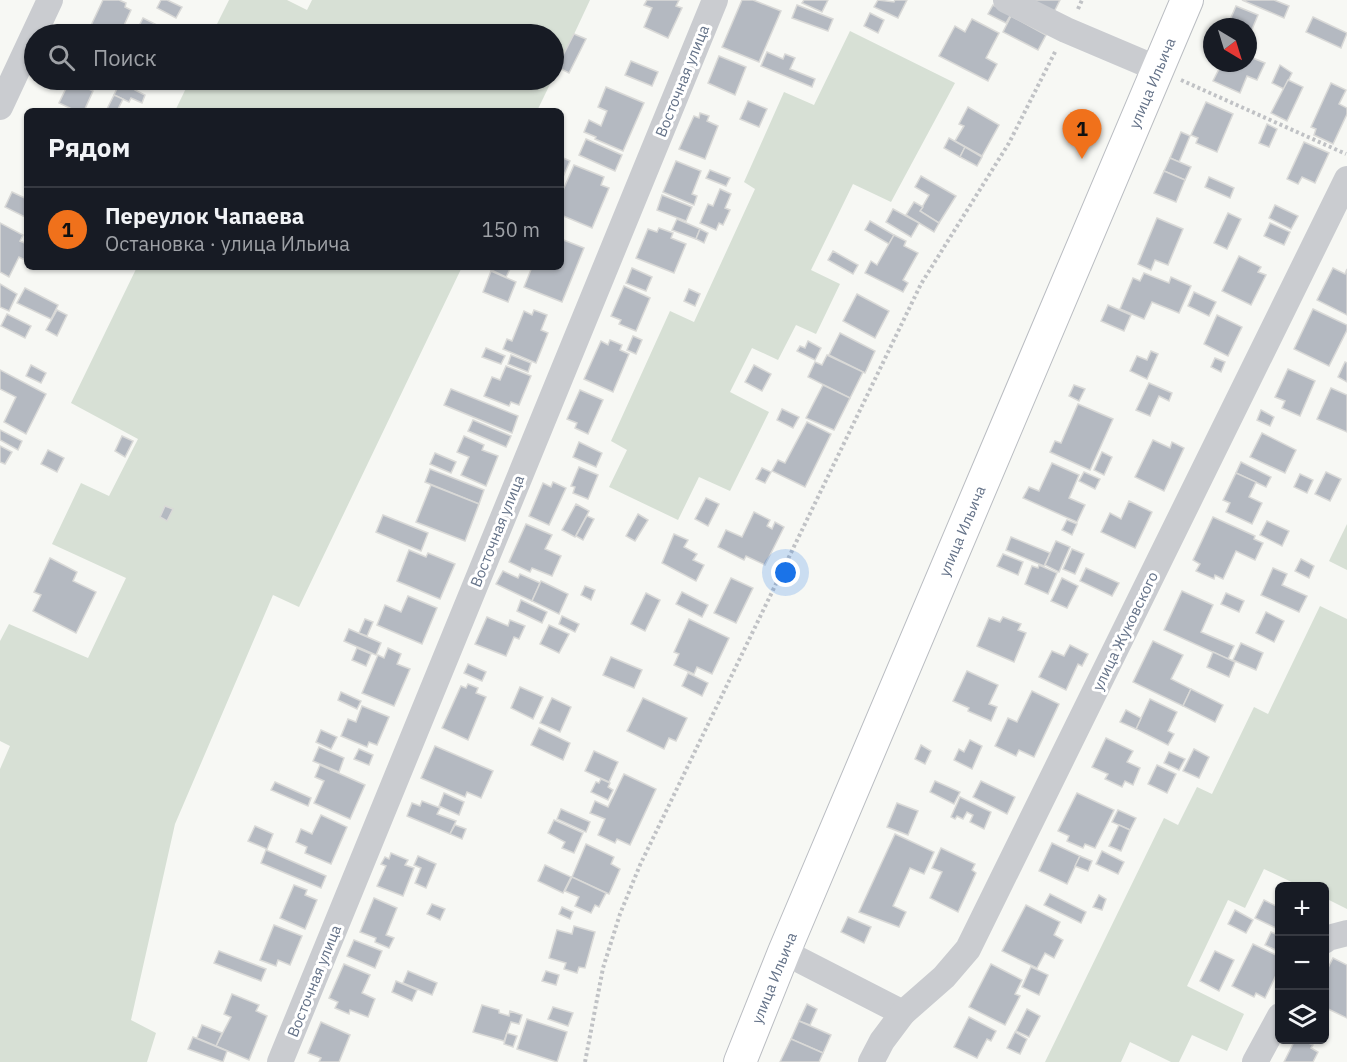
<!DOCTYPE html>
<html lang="ru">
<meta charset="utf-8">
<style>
body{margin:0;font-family:"IBM Plex Sans",sans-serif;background:#242831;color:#f1f3f6}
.controls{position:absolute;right:18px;bottom:18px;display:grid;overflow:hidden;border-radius:9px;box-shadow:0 2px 4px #0004}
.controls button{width:54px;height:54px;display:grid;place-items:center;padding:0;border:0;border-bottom:2px solid #363941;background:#171b24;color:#f1f3f6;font:30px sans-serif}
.compass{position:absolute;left:1203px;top:18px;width:54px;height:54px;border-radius:50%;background:#171b24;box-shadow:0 2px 4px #0004;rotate:142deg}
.you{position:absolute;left:786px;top:573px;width:21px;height:21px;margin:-15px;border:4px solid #fff;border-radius:50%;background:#1a73e8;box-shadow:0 0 0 9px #1a73e833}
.badge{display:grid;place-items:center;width:39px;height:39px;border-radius:50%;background:#f0711b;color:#111;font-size:20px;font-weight:700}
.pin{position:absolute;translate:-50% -50px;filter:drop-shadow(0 2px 3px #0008)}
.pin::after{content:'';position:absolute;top:32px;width:21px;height:18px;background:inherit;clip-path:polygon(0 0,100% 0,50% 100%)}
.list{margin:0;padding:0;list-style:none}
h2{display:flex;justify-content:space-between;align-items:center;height:78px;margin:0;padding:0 24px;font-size:26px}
h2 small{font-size:20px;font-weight:400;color:#9ea1a6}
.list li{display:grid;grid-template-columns:39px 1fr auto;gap:18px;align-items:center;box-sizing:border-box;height:84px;padding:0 24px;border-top:2px solid #363941}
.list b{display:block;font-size:22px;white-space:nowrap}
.list p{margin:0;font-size:20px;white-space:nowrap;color:#9ea1a6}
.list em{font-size:20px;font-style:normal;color:#9ea1a6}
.icon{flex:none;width:33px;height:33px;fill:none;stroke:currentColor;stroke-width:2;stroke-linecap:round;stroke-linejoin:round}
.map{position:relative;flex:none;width:1347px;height:1062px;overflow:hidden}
.search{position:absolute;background:#171b24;box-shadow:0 2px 4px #0004;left:24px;top:24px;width:540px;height:66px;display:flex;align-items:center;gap:15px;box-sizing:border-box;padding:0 21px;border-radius:33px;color:#9ea1a6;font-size:22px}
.panel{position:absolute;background:#171b24;box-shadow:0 2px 4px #0004;left:24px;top:108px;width:540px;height:162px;border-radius:9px}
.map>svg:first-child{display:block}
.green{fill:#d7e0d5}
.building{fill:#b4b9c1;stroke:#d9d9d7;stroke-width:1.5}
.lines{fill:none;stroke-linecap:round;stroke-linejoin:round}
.major-casing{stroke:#babdc2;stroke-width:34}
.path{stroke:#c0c2c5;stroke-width:4;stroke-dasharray:3 3;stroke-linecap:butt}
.minor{stroke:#caccd0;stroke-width:26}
.major{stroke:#fff;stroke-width:32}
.labels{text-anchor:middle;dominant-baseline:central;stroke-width:6;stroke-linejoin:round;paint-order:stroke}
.street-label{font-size:15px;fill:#647288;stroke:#fff}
</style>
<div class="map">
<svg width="1347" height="1062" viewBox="0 0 1347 1062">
<rect width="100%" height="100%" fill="#f7f8f4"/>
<g class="green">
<polygon points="229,0 287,0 307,10 312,0 590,0 554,77 554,34 212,34"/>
<polygon points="850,31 955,83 891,202 853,184 811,270 840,284 816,334 796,325 778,360 752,348 730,392 769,412 730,491 699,477 678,520 609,487 627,450 611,441 670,311 694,322 755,189 744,182 784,92 814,105"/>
<polygon points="190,80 552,80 537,111 175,111"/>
<polygon points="137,267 462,267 299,607 273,595 175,824 131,1020 156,1033 147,1062 0,1062 0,769 10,746 0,741 0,641 9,624 88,658 126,578 52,544 81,483 109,496 138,439 71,403"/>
<polygon points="1347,524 1347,570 1329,561"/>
<polygon points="1320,606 1347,619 1347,909 1325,898 1324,886 1300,886 1264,869 1245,908 1228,900 1187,986 1244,1014 1227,1051 1192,1035 1179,1062 1171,1062 1130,1042 1121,1062 1045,1062 1164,818 1178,825 1197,787 1212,794 1254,707 1268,714"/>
</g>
<g class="building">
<polygon points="103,0 119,0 126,3 125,7 131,10 120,34 87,34"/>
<polygon points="161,0 167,0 182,7 176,18 157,8"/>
<polygon points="647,0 679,0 676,6 682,8 668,38 644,27 652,8 644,5"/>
<polygon points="742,0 753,0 781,11 759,62 722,47"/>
<polygon points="804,0 828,0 822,12 802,3"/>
<polygon points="878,0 894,2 895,0 907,0 898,18 874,7"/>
<polygon points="1031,0 1060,0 1054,12"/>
<polygon points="1242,0 1274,0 1289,6 1284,18"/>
<polygon points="797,5 833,19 828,31 792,18"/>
<polygon points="993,5 1011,14 1006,23 988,14"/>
<polygon points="1236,6 1258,15 1248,39 1248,27 1227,27"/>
<polygon points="870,13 884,20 878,33 864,26"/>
<polygon points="1011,16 1046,35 1038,50 1003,32"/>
<polygon points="1313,17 1347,33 1341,48 1306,32"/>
<polygon points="143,18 157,25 153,34 135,34"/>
<polygon points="972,19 999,33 986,58 997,64 988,81 939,56 955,26 965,32"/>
<polygon points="574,34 586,39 569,73 557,67"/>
<polygon points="1248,47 1252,48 1248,56 1265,63 1257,80 1247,76 1240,93 1213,81 1222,63 1248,63"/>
<polygon points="767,52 783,59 785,54 795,58 790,69 815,79 812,87 761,66"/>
<polygon points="719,56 746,67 735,95 708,83"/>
<polygon points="631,61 658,72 652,86 625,75"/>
<polygon points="1280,65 1292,73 1284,89 1272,83"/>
<polygon points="70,80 93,91 84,111 76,111 59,103"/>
<polygon points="121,80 136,86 135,90 145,95 142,103 131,98 129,102 114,95"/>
<polygon points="1288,80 1303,87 1287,121 1271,113"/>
<polygon points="1331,83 1346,90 1339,104 1347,108 1347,114 1333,144 1314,135 1316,129 1311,127"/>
<polygon points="606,87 644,103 623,151 595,139 596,137 584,132 589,120 601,126 607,111 598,107"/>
<polygon points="114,95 123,99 117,111 106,111"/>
<polygon points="748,101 767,109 759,127 740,119"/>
<polygon points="1206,102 1233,114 1217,152 1196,143 1198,138 1191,135"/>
<polygon points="968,107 999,125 982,156 955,141 964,126 959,124"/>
<polygon points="700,113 709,116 707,121 718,126 705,159 679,149 694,116 699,118"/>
<polygon points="1267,124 1277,129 1269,147 1259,143"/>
<polygon points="1181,132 1190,136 1179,162 1170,158"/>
<polygon points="949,138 965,147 960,157 944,148"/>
<polygon points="586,139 622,155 615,171 579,155"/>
<polygon points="1304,142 1329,153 1315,183 1302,177 1298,184 1287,179"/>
<polygon points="965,147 982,157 977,166 960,157"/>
<polygon points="561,157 570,161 563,177 561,176"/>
<polygon points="1170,158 1191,167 1185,180 1164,171"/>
<polygon points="676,161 701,171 692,194 697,196 694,205 663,192"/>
<polygon points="574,165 604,177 601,185 609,188 592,228 561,215 561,195"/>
<polygon points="710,170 730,178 726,186 706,178"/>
<polygon points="1164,171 1185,180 1176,202 1154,193"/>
<polygon points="921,176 956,196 939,223 920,211 929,195 915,187"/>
<polygon points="1209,177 1234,188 1230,198 1205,187"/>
<polygon points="720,189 731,194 725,208 730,210 723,225 719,223 716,230 700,223 708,204 713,206"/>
<polygon points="12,192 27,199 27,218 5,207"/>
<polygon points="662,195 692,207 686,221 657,210"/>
<polygon points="914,202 923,207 920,211 939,223 934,232 906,215"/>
<polygon points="1275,205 1298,216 1291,229 1269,218"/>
<polygon points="893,209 919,223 911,237 886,222"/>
<polygon points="1228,213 1241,219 1227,249 1214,243"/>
<polygon points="1157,218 1183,229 1168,265 1155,260 1151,270 1138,264"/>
<polygon points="677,219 700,229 696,239 672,230"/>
<polygon points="870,221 894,235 889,244 865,230"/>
<polygon points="0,223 23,235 20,241 27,244 27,261 19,257 9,277 0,272"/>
<polygon points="1270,223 1290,232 1284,245 1264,236"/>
<polygon points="659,228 673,233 671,238 686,244 674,273 636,258 648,229 657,232"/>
<polygon points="700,229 708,233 704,243 696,239"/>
<polygon points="894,235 906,241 904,246 918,253 903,280 908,283 903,292 865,273 871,261 877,265"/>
<polygon points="561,239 584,248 562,302 524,287 532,267 545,269 545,267 561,267"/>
<polygon points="833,251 858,265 853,274 828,260"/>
<polygon points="1239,256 1261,267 1258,272 1266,275 1251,305 1222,291"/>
<polygon points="485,267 511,267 506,277"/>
<polygon points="632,268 652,277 646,291 626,283"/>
<polygon points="1333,268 1345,274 1347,269 1347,315 1317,300"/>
<polygon points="491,271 516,282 508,302 483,292"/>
<polygon points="1144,273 1169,283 1171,277 1191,286 1179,313 1152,302 1144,319 1120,309 1133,278 1140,281"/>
<polygon points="0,284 17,294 9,311 0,307"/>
<polygon points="624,286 650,298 636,331 619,324 621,320 611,316"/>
<polygon points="25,288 58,305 51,319 17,303"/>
<polygon points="689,289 700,294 695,306 684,301"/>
<polygon points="1194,292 1216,302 1209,316 1188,306"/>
<polygon points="857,294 889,311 875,338 843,321"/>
<polygon points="1108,305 1131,315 1124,331 1101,321"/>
<polygon points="1313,309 1347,325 1347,330 1329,366 1294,349"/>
<polygon points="57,310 67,315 57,336 46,330"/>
<polygon points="534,310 547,315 541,330 548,333 536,363 503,349 507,339 512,341 524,311 532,315"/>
<polygon points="7,314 31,326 25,338 1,326"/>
<polygon points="1217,315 1242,327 1228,356 1204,344"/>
<polygon points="840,333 875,351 865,373 829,355"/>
<polygon points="633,336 642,340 636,354 627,350"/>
<polygon points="610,340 622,345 620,350 629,354 613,392 584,379 601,341 608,345"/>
<polygon points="808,341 821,348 815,360 797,351 800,346 805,348"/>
<polygon points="486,348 505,356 501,364 482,357"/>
<polygon points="1151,351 1158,354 1147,379 1130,371 1137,356 1147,360"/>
<polygon points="511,355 531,363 528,372 508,364"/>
<polygon points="827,355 863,372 850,398 808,377 815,362 822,365"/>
<polygon points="1215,358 1225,362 1221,372 1211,367"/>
<polygon points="1345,362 1347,363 1347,382 1338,377"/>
<polygon points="31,365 46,373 41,383 26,376"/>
<polygon points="754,365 771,374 762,391 745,382"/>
<polygon points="506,366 531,376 519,405 511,402 509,406 484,396 492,377 500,380"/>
<polygon points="1288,369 1315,381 1300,416 1282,408 1285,401 1275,397"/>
<polygon points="0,370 46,394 26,434 4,422 16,397 0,389"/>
<polygon points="1149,383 1172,393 1169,401 1159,396 1150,416 1136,410"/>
<polygon points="823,385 850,398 834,430 806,418"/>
<polygon points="1074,385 1085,389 1079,401 1069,396"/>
<polygon points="1331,388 1347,395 1347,432 1317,419"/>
<polygon points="451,389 518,416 512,433 444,405"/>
<polygon points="580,390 603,400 588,434 575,428 577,423 567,419"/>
<polygon points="1078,404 1113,419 1090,470 1050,452 1055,441 1061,443"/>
<polygon points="782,409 799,417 793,428 777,420"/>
<polygon points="1261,410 1274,417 1270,426 1257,420"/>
<polygon points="473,420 511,436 506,447 468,431"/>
<polygon points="807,422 831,434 805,487 772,471 778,460 785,463"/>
<polygon points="0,430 22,441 18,450 0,440"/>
<polygon points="1262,433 1296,450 1285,473 1250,457"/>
<polygon points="122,436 133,441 125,457 115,451"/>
<polygon points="464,436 484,445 482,450 498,456 486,486 461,475 469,457 457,452"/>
<polygon points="1153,440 1170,448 1172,442 1184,448 1164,491 1135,477"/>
<polygon points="579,442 602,453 596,467 573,457"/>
<polygon points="0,446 12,452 5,464 0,462"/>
<polygon points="48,450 64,458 57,472 41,464"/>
<polygon points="1102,452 1112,457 1104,475 1094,470"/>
<polygon points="435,453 456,462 451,473 430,464"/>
<polygon points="1241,462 1271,477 1266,487 1236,473"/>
<polygon points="1052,463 1079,475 1069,498 1085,505 1077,522 1023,498 1029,487 1039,491"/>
<polygon points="579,467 598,475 588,499 573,493 575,487 571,486"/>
<polygon points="762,468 771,472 765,483 756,479"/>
<polygon points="430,469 484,490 479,504 425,482"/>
<polygon points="1084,472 1100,479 1095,489 1079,481"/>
<polygon points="1326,472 1341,479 1330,501 1315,494"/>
<polygon points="1236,473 1256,482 1249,497 1262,503 1252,524 1226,512 1230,503 1223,500"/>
<polygon points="1300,474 1313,480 1307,493 1294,487"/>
<polygon points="553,482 566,488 549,525 529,516 543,483 551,487"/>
<polygon points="431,485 479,504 465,541 416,522"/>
<polygon points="706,498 719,504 708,526 695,519"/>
<polygon points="1129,501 1152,512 1135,548 1101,532 1110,513 1121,519"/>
<polygon points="576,504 589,511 575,537 562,530"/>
<polygon points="165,506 173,509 167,521 160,517"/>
<polygon points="754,512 770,520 767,526 772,529 775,522 784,527 765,565 746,556 744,560 718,547 726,530 742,537"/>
<polygon points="638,514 648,520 635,541 626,536"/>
<polygon points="383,515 428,533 421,551 376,532"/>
<polygon points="587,516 594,519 583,540 576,536"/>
<polygon points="1213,517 1255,536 1254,539 1263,543 1255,560 1236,551 1223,579 1215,575 1214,579 1196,571 1200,564 1193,560"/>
<polygon points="1067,520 1077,524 1072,535 1062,530"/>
<polygon points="1267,521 1289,531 1282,546 1260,535"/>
<polygon points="526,524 552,535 545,549 561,556 552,576 532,568 530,572 509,562"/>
<polygon points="674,534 688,540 684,547 697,554 693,560 704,565 696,581 662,563"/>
<polygon points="1011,537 1050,553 1044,566 1006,550"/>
<polygon points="1056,541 1070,547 1059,572 1045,565"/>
<polygon points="1072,549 1084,554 1075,574 1063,569"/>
<polygon points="409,550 426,557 428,553 455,564 440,599 397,581"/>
<polygon points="1003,554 1023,562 1018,575 997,566"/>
<polygon points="50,558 77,572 73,581 96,592 76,633 33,611 41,595 34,592"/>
<polygon points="1301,559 1314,566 1309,578 1295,571"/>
<polygon points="1039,565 1057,573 1048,594 1025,584 1032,566 1038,568"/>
<polygon points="1086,568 1119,583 1112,596 1080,581"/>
<polygon points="1273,568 1287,574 1282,585 1307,596 1299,612 1261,595"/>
<polygon points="503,571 518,578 520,574 540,583 532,601 496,584"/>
<polygon points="731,578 753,588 736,623 714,613"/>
<polygon points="1062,578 1078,586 1067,608 1051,601"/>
<polygon points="541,581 568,594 559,614 532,601"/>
<polygon points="585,586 595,590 591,600 581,595"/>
<polygon points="1182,591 1213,605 1201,632 1234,646 1228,659 1164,630"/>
<polygon points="682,592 708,605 702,617 676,604"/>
<polygon points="646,593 660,600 645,631 631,624"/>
<polygon points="1226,593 1244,601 1239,612 1221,604"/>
<polygon points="408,596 437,608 422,644 377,625 385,605 401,612"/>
<polygon points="521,600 547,612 542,623 517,611"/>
<polygon points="1266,612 1284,621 1274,642 1256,633"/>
<polygon points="562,616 579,624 575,632 559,624"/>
<polygon points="487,617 508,626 510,620 525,626 519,639 514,637 506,656 475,644"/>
<polygon points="1003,617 1021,624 1018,630 1026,633 1014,662 977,646 989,618 1000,622"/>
<polygon points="365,619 373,622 367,636 359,633"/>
<polygon points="689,619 729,638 712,674 697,667 694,674 674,665 679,654 674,652"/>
<polygon points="549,625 569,634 559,653 540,644"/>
<polygon points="349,629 381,643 376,655 344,641"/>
<polygon points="1153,641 1183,655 1171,679 1191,689 1183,706 1133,682"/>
<polygon points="1241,643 1263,653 1256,670 1233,660"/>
<polygon points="1070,645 1088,654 1082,666 1078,664 1066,690 1039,677 1052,651 1064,656"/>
<polygon points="357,648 371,654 366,666 352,660"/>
<polygon points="388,648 401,654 397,664 410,669 394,706 362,693 378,655 384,658"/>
<polygon points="1213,652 1235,662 1229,677 1207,667"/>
<polygon points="611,657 642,670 634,688 603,675"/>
<polygon points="468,664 486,672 482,681 464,673"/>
<polygon points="967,671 998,685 989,704 997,707 991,721 968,711 969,708 953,701"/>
<polygon points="688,673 708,683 702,696 682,686"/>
<polygon points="468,684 478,688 476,693 486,697 468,740 442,728 461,686 466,688"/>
<polygon points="520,687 543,697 533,719 511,708"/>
<polygon points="1191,689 1223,705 1215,722 1183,706"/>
<polygon points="1032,691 1059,704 1034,757 1019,750 1016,756 995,746 1008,718 1017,722"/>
<polygon points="341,692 361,701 357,709 338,700"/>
<polygon points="552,698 571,707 560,732 540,723"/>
<polygon points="643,698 687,718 676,741 669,738 664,749 627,731"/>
<polygon points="1150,699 1177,712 1168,731 1174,734 1168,745 1136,729"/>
<polygon points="362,706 389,717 377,745 369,742 367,747 341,736 348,719 356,722"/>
<polygon points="1126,710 1141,718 1136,729 1120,722"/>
<polygon points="539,728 570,743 563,760 531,745"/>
<polygon points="321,730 337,737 331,749 316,742"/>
<polygon points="1106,738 1133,751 1127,762 1140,768 1133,785 1125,781 1122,787 1105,779 1108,774 1092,767"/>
<polygon points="970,740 982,746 972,769 954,760 959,749 964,752"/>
<polygon points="921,745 931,751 925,764 915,759"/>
<polygon points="435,746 493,771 481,798 467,792 465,797 421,778"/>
<polygon points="319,747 344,758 339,772 313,761"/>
<polygon points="359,749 373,755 369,765 354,759"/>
<polygon points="1194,749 1209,757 1199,778 1183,771"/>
<polygon points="594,751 618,762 609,782 585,771"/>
<polygon points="1169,752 1185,759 1179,770 1164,763"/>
<polygon points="320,765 365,785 350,819 314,803 324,781 315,777"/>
<polygon points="1157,765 1176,774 1167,793 1148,784"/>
<polygon points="624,774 656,789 630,845 617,839 615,843 598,835 605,819 590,813 595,801 608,807"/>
<polygon points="601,779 610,783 608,787 613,790 608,800 591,792 596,782 599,783"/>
<polygon points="935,781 960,792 954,804 930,792"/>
<polygon points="981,781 1015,797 1007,814 973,797"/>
<polygon points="275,782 311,798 308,806 271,790"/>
<polygon points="444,793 464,802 459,815 439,806"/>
<polygon points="1077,793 1114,810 1095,848 1085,844 1083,848 1067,841 1069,836 1058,831"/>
<polygon points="960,797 991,812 984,829 970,822 973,815 967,812 963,819 957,816 955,819 951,817"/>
<polygon points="422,801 440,808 437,814 456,821 450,834 407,816 412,803 420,806"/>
<polygon points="897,803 918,811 908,835 887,827"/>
<polygon points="561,809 590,822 586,832 557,819"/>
<polygon points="1118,810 1136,818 1130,830 1112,822"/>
<polygon points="321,815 347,827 331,864 305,853 307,847 296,842 301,829 312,834"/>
<polygon points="554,820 583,833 574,853 562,848 565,842 548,833"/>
<polygon points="455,825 466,829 462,839 450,834"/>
<polygon points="1119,825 1130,830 1121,851 1109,846"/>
<polygon points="255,826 273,834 267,849 248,841"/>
<polygon points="895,834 934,852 924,874 910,868 893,906 906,912 899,927 859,912"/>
<polygon points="1052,843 1080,856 1067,884 1039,871"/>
<polygon points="586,844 614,857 611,864 620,869 609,894 572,877"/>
<polygon points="941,848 975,864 972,870 976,873 958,912 930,898 942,872 932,868"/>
<polygon points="266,850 326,876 321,888 261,863"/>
<polygon points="1102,851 1124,862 1118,874 1096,864"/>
<polygon points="391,853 408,860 405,865 414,868 403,896 377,886 386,866 381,864 385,857 389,859"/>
<polygon points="418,856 436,864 426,888 415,883 421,868 414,865"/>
<polygon points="1080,856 1092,861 1088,871 1075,866"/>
<polygon points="545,865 571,877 563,893 538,881"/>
<polygon points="572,877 606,893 599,907 595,905 591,913 575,906 579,897 565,891"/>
<polygon points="294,885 307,890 305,895 317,900 305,929 280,918"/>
<polygon points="1050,894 1086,912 1081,923 1044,905"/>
<polygon points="1099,895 1106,899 1102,910 1093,907"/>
<polygon points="374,898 397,908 386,935 394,938 389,948 375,942 376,938 360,932"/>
<polygon points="1264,900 1278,907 1280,903 1280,930 1255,918"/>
<polygon points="432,904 445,909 440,920 427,914"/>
<polygon points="1026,905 1060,922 1054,935 1063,940 1054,958 1045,953 1037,968 1002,951"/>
<polygon points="562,907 573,912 570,919 559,914"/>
<polygon points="1235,910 1253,920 1246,933 1228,924"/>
<polygon points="848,917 871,927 864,943 841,932"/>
<polygon points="274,925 302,936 290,965 278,960 276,966 260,960"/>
<polygon points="574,926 595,932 585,968 579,967 577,973 564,969 566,963 549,958 557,930 572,934"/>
<polygon points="1271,932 1280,936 1280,952 1265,945"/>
<polygon points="354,940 382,951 375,968 347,956"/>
<polygon points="1253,944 1280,957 1280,967 1265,998 1256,993 1254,997 1232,986"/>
<polygon points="219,951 266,969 261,981 214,963"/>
<polygon points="1215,951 1234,960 1219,991 1200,981"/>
<polygon points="1333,958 1347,965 1347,1018 1324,1007 1324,976"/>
<polygon points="344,964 370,975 362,993 375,999 368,1017 350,1010 349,1014 335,1008 338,1002 329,998"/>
<polygon points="991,964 1022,980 1015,994 1020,996 1005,1025 969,1007"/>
<polygon points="1031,967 1048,975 1039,995 1022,987"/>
<polygon points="408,971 437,983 432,995 403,983"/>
<polygon points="546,971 559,975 556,985 542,981"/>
<polygon points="396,981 417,990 412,1001 392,992"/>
<polygon points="232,994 259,1005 256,1011 267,1016 249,1060 216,1046 231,1017 224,1014"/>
<polygon points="807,1004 817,1009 810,1025 799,1021"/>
<polygon points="482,1005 499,1010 499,1013 509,1016 510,1011 522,1015 519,1024 511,1022 504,1041 473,1032"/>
<polygon points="553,1007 573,1013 568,1026 548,1019"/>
<polygon points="1027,1009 1040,1016 1029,1037 1016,1031"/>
<polygon points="969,1017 996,1031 991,1041 987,1039 977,1058 954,1047"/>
<polygon points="527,1019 567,1032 557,1062 517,1049"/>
<polygon points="799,1021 831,1035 823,1053 791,1039"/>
<polygon points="321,1022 350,1035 339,1062 319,1062 321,1058 308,1053"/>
<polygon points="202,1025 222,1033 216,1046 197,1038"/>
<polygon points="1015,1032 1027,1039 1020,1054 1007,1048"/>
<polygon points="507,1033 517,1036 513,1047 504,1044"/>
<polygon points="193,1037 227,1051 223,1062 188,1049"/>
<polygon points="791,1039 823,1053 819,1062 780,1062"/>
<polygon points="1295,1040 1302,1040 1313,1045 1311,1048 1318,1052 1313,1062 1284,1062"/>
</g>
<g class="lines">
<g class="major-casing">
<polyline id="major" points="740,1062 784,952 1187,0"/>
</g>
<g class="path">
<polyline points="1078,9 1082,0"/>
<polyline points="1181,80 1346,154"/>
<polyline points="585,1062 603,968 620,914 640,865 921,284 1009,143 1056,50"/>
</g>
<g class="minor">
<polyline points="1006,0 1066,30 1158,69"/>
<polyline points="0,107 50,0"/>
<polyline points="1324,941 1328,938 1347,933"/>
<polyline points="784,952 903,1013"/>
<polyline points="280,1062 715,0"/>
<polyline points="871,1062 882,1041 903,1013 944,977 968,949 1347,179"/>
<polyline points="1255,1062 1280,1016"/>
</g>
<use href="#major" class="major"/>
</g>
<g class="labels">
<g class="street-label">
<text transform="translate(682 81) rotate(-68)">Восточная улица</text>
<text transform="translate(1152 83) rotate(-67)">улица Ильича</text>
<text transform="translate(497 531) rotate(-68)">Восточная улица</text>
<text transform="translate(962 531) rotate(-67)">улица Ильича</text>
<text transform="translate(1125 631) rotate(-64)">улица Жуковского</text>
<text transform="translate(774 978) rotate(-68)">улица Ильича</text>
<text transform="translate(314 981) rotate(-68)">Восточная улица</text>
</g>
</g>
</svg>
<div class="controls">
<button>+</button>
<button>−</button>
<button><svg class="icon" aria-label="layers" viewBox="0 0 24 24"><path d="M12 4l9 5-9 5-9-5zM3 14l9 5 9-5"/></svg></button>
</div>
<svg class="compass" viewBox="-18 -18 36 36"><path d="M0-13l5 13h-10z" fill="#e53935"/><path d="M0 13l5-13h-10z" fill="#9ea1a6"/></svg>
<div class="you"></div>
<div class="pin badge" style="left:1082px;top:159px">1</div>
<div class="search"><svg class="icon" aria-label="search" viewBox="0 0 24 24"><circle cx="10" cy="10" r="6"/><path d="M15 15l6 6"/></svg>Поиск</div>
<section class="panel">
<h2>Рядом<small></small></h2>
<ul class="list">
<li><span class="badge">1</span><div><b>Переулок Чапаева</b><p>Остановка · улица Ильича</p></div><em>150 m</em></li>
</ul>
</section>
</div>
